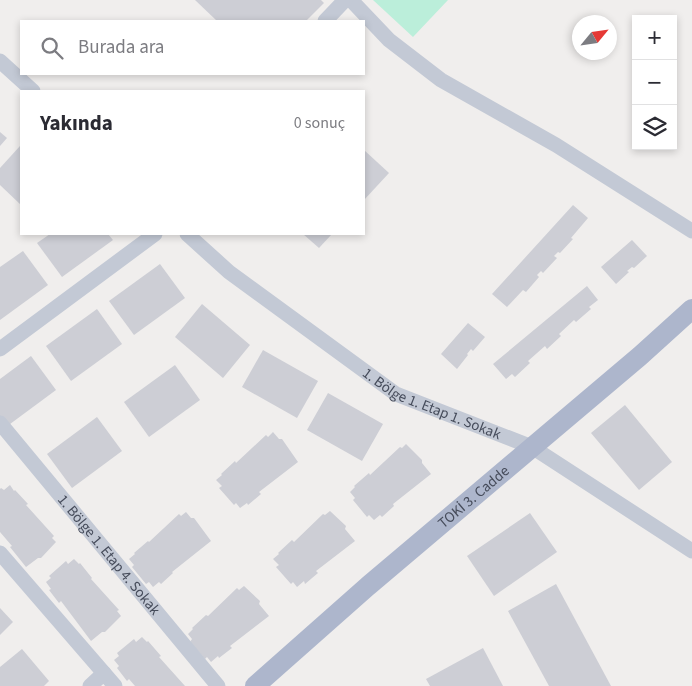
<!DOCTYPE html>
<html lang="tr">
<meta charset="utf-8">
<style>
body{margin:0;font-family:"Source Sans 3",sans-serif;background:#f2f2f3;color:#2b2b33}
.controls{position:absolute;right:15px;top:15px;display:grid;overflow:hidden;border-radius:0px;box-shadow:0 2px 8px #0003}
.controls button{width:45px;height:45px;display:grid;place-items:center;padding:0;border:0;border-bottom:1px solid #e1e1e2;background:#fff;color:#2b2b33;font:25px sans-serif}
.compass{position:absolute;left:572px;top:15px;width:45px;height:45px;border-radius:50%;background:#fff;box-shadow:0 2px 8px #0003;rotate:61deg}
.list{margin:0;padding:0;list-style:none}
h2{display:flex;justify-content:space-between;align-items:center;height:65px;margin:0;padding:0 20px;font-size:21px}
h2 small{font-size:16px;font-weight:400;color:#7c7c81}
.icon{flex:none;width:28px;height:28px;fill:none;stroke:currentColor;stroke-width:2;stroke-linecap:round;stroke-linejoin:round}
.map{position:relative;flex:none;width:692px;height:686px;overflow:hidden}
.search{position:absolute;background:#fff;box-shadow:0 2px 8px #0003;left:20px;top:20px;width:345px;height:55px;display:flex;align-items:center;gap:12px;box-sizing:border-box;padding:0 18px;border-radius:0px;color:#7c7c81;font-size:19px}
.panel{position:absolute;background:#fff;box-shadow:0 2px 8px #0003;left:20px;top:90px;width:345px;height:145px;border-radius:0px}
.map>svg:first-child{display:block}
.green{fill:#bbeeda}
.building{fill:#cdced5}
.lines{fill:none;stroke-linecap:round;stroke-linejoin:round}
.minor{stroke:#c3c9d5;stroke-width:15}
.major{stroke:#adb6cc;stroke-width:20}
.labels{text-anchor:middle;dominant-baseline:central;stroke-width:5;stroke-linejoin:round;paint-order:stroke}
.street-label{font-size:15px;fill:#464c5b;stroke:#fff}
</style>
<div class="map">
<svg width="692" height="686" viewBox="0 0 692 686">
<rect width="100%" height="100%" fill="#f0eeed"/>
<polygon class="green" points="373,0 448,0 413,37"/>
<g class="building">
<polygon points="195,0 321,0 324,3 306,21 217,21"/>
<polygon points="0,132 7,138 0,146"/>
<polygon points="20,146 21,147 21,205 0,185 0,168"/>
<polygon points="364,150 389,173 364,200"/>
<polygon points="573,205 588,218 571,238 573,239 560,253 558,252 554,256 557,258 543,273 541,271 537,275 539,277 526,292 523,290 507,307 492,294"/>
<polygon points="50,234 108,234 113,240 62,277 37,243"/>
<polygon points="303,234 332,234 319,248"/>
<polygon points="632,240 647,256 634,268 632,267 627,271 629,272 616,284 601,267"/>
<polygon points="23,251 48,285 0,320 0,267"/>
<polygon points="160,264 185,298 134,335 109,301"/>
<polygon points="587,286 598,300 589,307 591,309 576,322 574,320 559,334 561,336 547,349 545,346 528,361 530,363 515,377 512,374 506,379 493,364"/>
<polygon points="202,304 250,345 223,378 175,337"/>
<polygon points="97,309 122,344 71,381 46,346"/>
<polygon points="468,323 485,337 473,351 471,349 467,354 468,355 457,369 441,354"/>
<polygon points="263,350 318,381 297,418 242,387"/>
<polygon points="31,356 56,390 6,427 0,419 0,379"/>
<polygon points="175,365 200,400 149,437 124,402"/>
<polygon points="328,393 383,424 362,461 307,430"/>
<polygon points="625,405 672,462 639,490 591,433"/>
<polygon points="97,417 122,451 72,488 47,454"/>
<polygon points="273,432 279,439 282,439 298,462 259,492 261,494 248,505 247,503 240,508 236,503 234,505 219,488 222,486 216,480 222,475 221,474 235,461 236,463 266,435 268,437"/>
<polygon points="406,444 422,460 422,463 431,474 393,504 394,506 382,517 380,515 374,520 369,515 367,517 353,500 355,498 350,492 355,487 354,486 369,473 370,475 400,447 402,448"/>
<polygon points="10,485 14,491 15,490 28,504 26,505 54,536 52,538 56,542 41,558 38,558 26,567 10,547 12,546 0,532 0,489 1,488 4,490"/>
<polygon points="330,511 346,526 345,529 355,541 316,571 318,573 305,584 304,581 297,587 293,582 291,584 276,567 279,565 273,559 279,554 278,553 292,540 294,542 323,514 325,515"/>
<polygon points="186,512 191,518 194,518 211,541 172,572 173,573 161,584 159,582 153,587 149,582 146,584 132,567 134,565 129,559 135,554 134,553 148,541 149,542 179,514 181,516"/>
<polygon points="530,513 557,552 494,596 467,556"/>
<polygon points="74,559 79,564 80,563 92,578 91,579 119,610 117,611 121,616 105,632 102,632 91,641 61,601 59,603 49,590 51,589 46,582 51,578 49,576 66,561 68,564"/>
<polygon points="556,584 611,686 549,686 508,611"/>
<polygon points="244,586 260,601 259,604 269,616 230,646 232,648 219,658 218,656 211,662 207,657 205,659 190,642 192,639 188,634 193,629 192,628 206,615 208,616 237,588 239,590"/>
<polygon points="0,608 13,622 0,635"/>
<polygon points="142,637 147,642 148,641 161,656 159,657 185,686 135,686 129,679 127,681 117,668 119,666 114,660 119,656 117,653 134,639 136,642"/>
<polygon points="483,648 503,686 430,686 426,679"/>
<polygon points="22,649 49,681 44,686 0,686 0,667"/>
</g>
<g class="lines">
<g class="minor">
<polyline points="351,0 389,40 441,80 556,145 692,231"/>
<polyline points="325,21 345,0"/>
<polyline points="0,61 33,91"/>
<path id="s1" d="M187,234l42,38 167,122 136,53 160,104"/>
<polyline points="0,349 155,234"/>
<path id="s2" d="M0,423l218,263"/>
<polyline points="0,553 115,686"/>
<polyline points="90,686 104,673"/>
</g>
<path class="major" id="s3" d="M255,686l113,-100 272,-230 52,-47"/>
</g>
<g class="labels">
<g class="street-label">
<text stroke="none"><textPath href="#s1" startOffset="300">1. Bölge 1. Etap 1. Sokak</textPath></text>
<text stroke="none"><textPath href="#s3" startOffset="289">TOKİ 3. Cadde</textPath></text>
<text stroke="none"><textPath href="#s2" startOffset="171">1. Bölge 1. Etap 4. Sokak</textPath></text>
</g>
</g>
</svg>
<div class="controls">
<button>+</button>
<button>−</button>
<button><svg class="icon" aria-label="layers" viewBox="0 0 24 24"><path d="M12 4l9 5-9 5-9-5zM3 14l9 5 9-5"/></svg></button>
</div>
<svg class="compass" viewBox="-18 -18 36 36"><path d="M0-13l5 13h-10z" fill="#e53935"/><path d="M0 13l5-13h-10z" fill="#7c7c81"/></svg>
<div class="search"><svg class="icon" aria-label="search" viewBox="0 0 24 24"><circle cx="10" cy="10" r="6"/><path d="M15 15l6 6"/></svg>Burada ara</div>
<section class="panel">
<h2>Yakında<small>0 sonuç</small></h2>
<ul class="list">
</ul>
</section>
</div>
